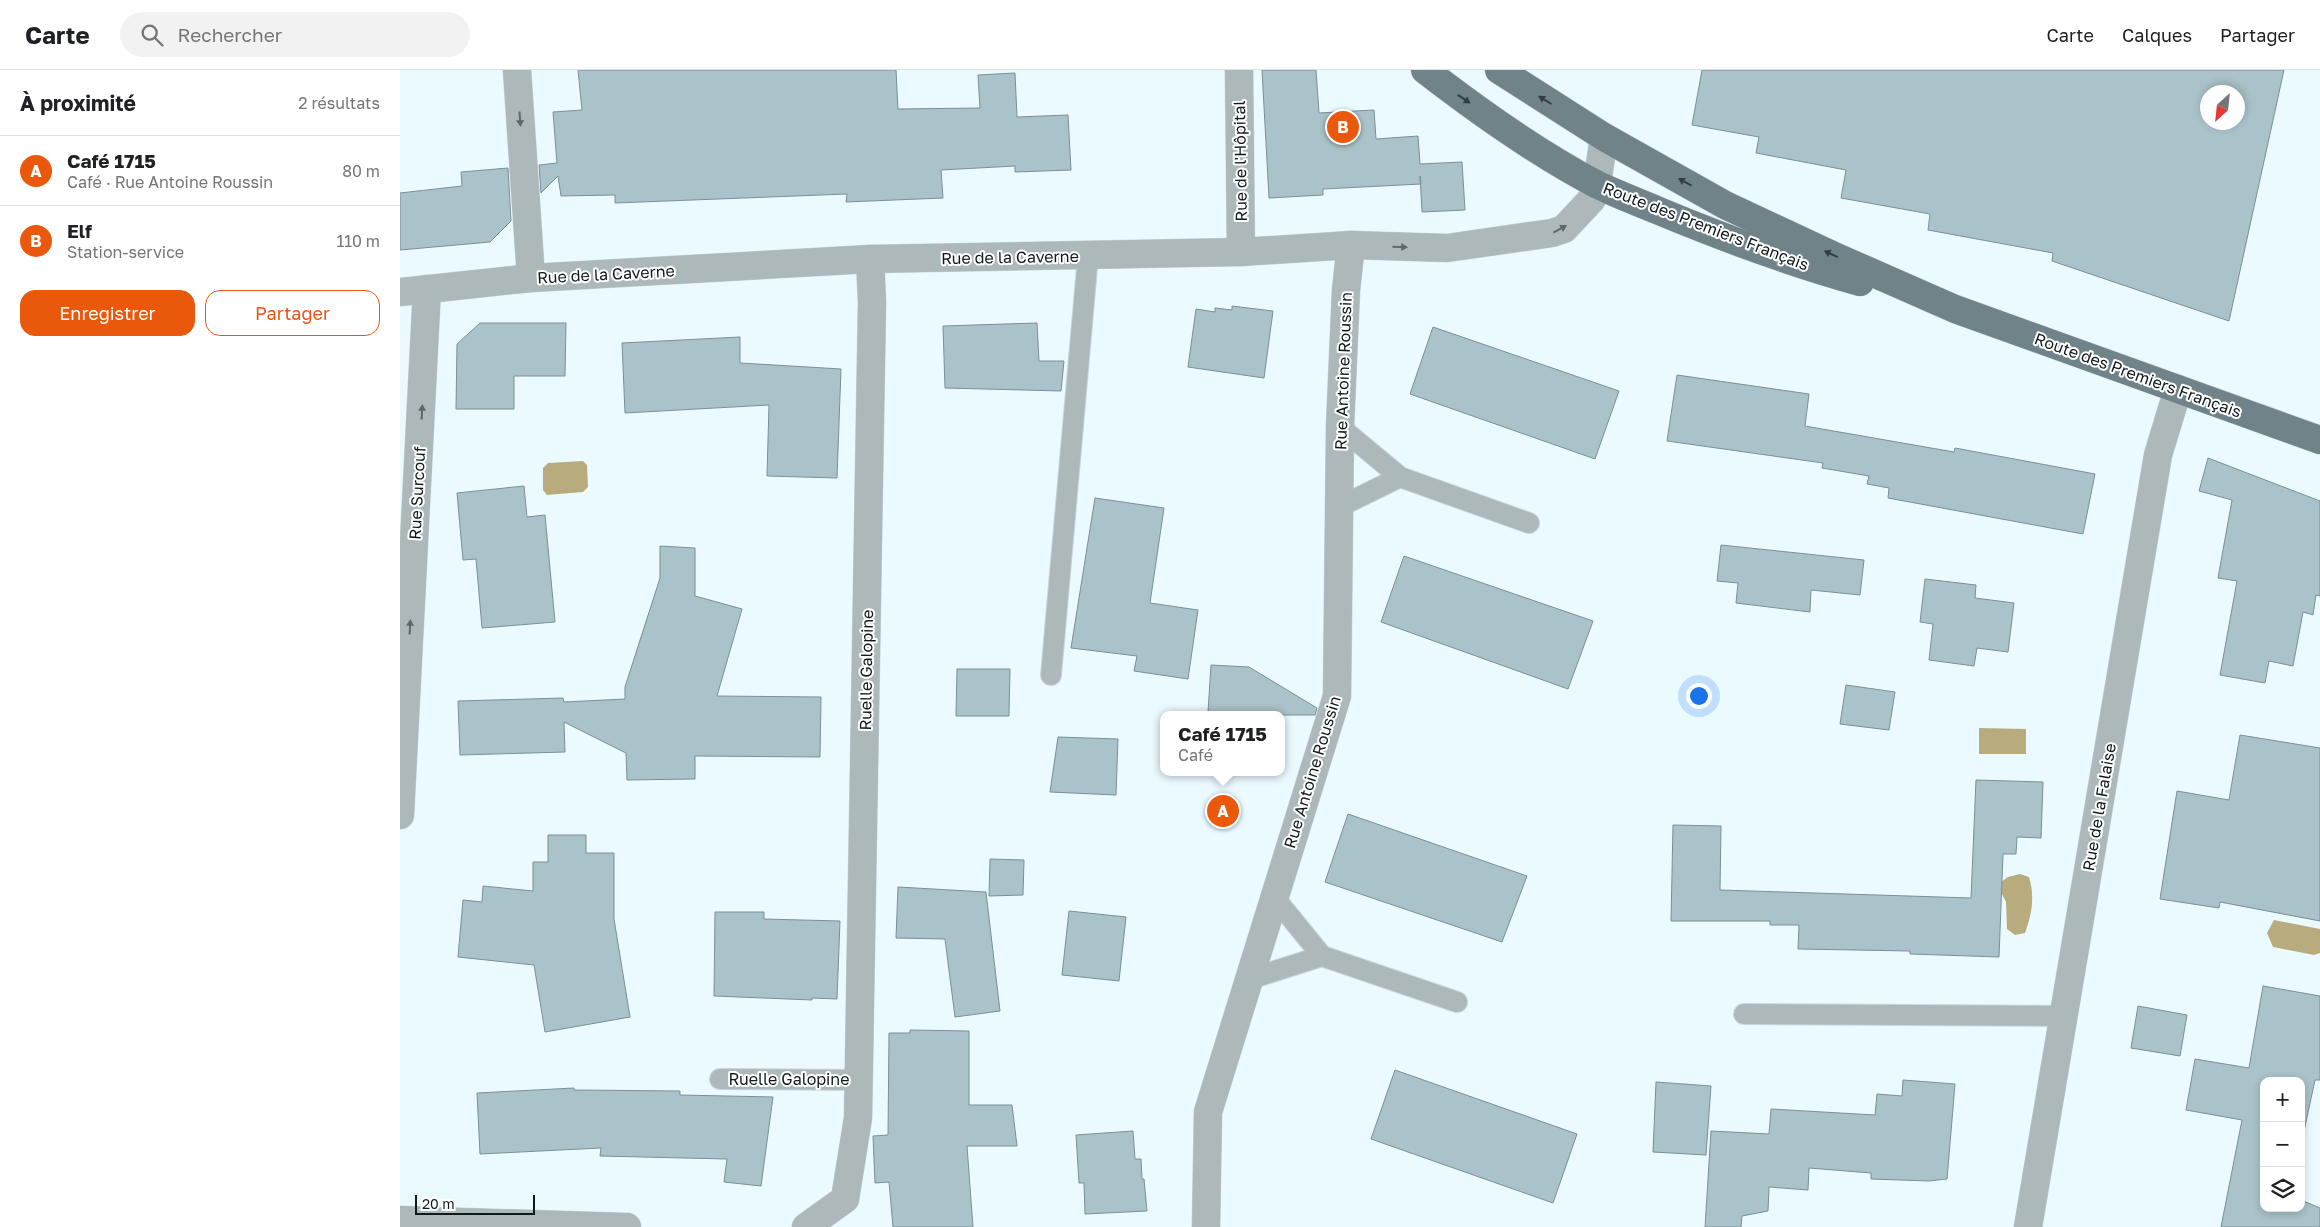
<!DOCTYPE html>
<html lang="fr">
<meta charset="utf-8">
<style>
body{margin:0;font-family:"Golos Text",sans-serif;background:#f2f2f2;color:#202124}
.controls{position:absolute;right:15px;bottom:15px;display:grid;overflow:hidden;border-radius:10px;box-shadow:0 2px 8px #0003}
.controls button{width:45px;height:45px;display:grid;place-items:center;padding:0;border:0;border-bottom:1px solid #e0e0e0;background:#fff;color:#202124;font:25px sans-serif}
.compass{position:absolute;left:1800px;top:15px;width:45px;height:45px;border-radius:50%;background:#fff;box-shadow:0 2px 8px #0003;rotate:207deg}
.scale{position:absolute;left:15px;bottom:12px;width:120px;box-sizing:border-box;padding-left:5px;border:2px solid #10191b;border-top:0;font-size:14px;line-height:18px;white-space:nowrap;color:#10191b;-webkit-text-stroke:4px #fff;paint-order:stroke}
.you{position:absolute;left:1298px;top:625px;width:18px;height:18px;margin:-12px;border:4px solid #fff;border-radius:50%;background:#1a73e8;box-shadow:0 0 0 8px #1a73e833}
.badge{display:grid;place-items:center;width:32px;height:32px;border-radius:50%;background:#ea580c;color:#fff;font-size:16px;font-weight:700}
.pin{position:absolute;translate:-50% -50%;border:2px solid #fff;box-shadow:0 1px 5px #0006}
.popup{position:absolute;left:760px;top:641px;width:125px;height:65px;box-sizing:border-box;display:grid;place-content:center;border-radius:10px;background:#fff;filter:drop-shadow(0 1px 4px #0005);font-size:16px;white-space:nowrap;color:#757577}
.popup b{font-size:19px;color:#202124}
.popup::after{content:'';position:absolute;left:50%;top:100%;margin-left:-10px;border:10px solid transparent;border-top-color:#fff}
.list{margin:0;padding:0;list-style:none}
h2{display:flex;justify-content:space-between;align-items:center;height:65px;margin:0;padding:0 20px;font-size:21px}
h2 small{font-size:16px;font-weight:400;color:#757577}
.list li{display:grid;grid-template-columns:32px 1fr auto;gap:15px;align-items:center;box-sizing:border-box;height:70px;padding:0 20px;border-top:1px solid #e0e0e0}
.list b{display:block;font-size:19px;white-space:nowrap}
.list p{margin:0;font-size:16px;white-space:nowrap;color:#757577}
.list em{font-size:16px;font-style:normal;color:#757577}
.actions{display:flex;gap:10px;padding:15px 20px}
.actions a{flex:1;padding:11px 0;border:1px solid #ea580c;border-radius:15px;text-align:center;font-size:18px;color:#ea580c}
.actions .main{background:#ea580c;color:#fff}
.icon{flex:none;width:28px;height:28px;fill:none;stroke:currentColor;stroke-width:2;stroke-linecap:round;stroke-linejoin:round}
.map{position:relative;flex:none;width:1920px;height:1157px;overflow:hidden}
header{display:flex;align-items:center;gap:30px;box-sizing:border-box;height:70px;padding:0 25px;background:#fff;border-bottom:1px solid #e0e0e0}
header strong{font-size:24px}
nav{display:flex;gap:28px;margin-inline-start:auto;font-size:18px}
.search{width:350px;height:45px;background:#f2f2f2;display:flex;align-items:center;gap:12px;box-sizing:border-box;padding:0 18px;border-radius:28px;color:#757577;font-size:19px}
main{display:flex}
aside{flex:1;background:#fff}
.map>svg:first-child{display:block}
.water{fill:#b8ac7f}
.building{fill:#aac2c9;stroke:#799096;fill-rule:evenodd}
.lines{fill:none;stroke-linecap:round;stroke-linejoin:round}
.service-casing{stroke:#c8d6db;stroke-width:22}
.minor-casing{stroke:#c8d6db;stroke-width:29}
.tertiary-casing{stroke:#c8d6db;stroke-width:29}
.primary-casing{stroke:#c8d6db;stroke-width:29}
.service{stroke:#adb8bb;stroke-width:20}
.minor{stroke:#adb8bb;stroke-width:28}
.tertiary{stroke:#adb8bb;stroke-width:28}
.primary{stroke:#708389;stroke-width:28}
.oneway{fill:#323e42}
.oneway2{fill:#5e686b}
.labels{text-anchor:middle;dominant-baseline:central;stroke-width:4;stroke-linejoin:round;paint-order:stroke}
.street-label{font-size:16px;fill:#10191b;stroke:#fff}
</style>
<header>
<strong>Carte</strong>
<div class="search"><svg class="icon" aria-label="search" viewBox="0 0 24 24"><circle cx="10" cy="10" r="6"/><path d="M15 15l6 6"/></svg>Rechercher</div>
<nav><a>Carte</a><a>Calques</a><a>Partager</a></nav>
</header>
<main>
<aside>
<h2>À proximité<small>2 résultats</small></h2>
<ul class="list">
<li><span class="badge">A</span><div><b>Café 1715</b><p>Café · Rue Antoine Roussin</p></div><em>80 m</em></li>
<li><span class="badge">B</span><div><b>Elf</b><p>Station-service</p></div><em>110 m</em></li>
</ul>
<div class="actions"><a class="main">Enregistrer</a><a>Partager</a></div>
</aside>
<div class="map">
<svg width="1920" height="1157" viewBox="0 0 1920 1157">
<rect width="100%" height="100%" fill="#ebfaff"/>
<g class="water">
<polygon points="183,391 187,395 188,417 183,422 147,425 143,420 143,398 148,393"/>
<polygon points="1579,658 1626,659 1626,684 1579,684"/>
<path d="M1620,804l9,3c6,20 3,37 -4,56l-10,2 -8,-6 -1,-27 -6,-12 1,-8 7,-5z"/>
<polygon points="1874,850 1920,859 1920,883 1914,885 1873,877 1867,863"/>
</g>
<g class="building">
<polygon points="178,0 496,0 498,39 580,38 578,5 615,3 617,47 668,45 671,100 615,102 615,96 541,100 543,128 446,132 447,124 215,133 215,125 161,126 158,106 141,123 139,95 157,93 153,42 182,40"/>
<polygon points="862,0 916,0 919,43 974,40 976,69 1018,66 1020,94 1062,92 1065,140 1022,142 1020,106 1021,114 923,119 923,125 869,128"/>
<path d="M1302,0h582l-55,251 -177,-60 1,-8 -125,-23 2,-16 -89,-16 5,-28 -90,-17 3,-16 -67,-12zM1808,22h30v30h-30z"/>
<polygon points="108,98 111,151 90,172 0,180 0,123 62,116 61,102"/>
<polygon points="832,236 873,241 864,308 788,297 796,239 815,242 815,238 832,240"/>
<polygon points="80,253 166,253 165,306 114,306 114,339 56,339 57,274"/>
<polygon points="637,253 639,291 664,291 661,321 545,318 543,256"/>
<polygon points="1033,257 1219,321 1195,389 1010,324"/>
<polygon points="340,267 340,293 441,299 437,408 367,406 369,335 225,343 222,273"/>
<polygon points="1277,305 1409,324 1405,356 1554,382 1555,378 1695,404 1683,464 1488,428 1489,418 1467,414 1469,406 1422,398 1423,393 1267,371"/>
<polygon points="1808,388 1920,431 1920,526 1916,525 1913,545 1903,542 1893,596 1869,591 1865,613 1820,605 1837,511 1818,508 1832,430 1799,421"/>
<polygon points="124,416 127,447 145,445 155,552 82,558 76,489 63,490 57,423"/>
<polygon points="695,428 764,438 750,533 798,540 788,609 734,601 737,586 671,578"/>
<polygon points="1321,475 1464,490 1460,525 1411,520 1410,542 1336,533 1338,513 1317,511"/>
<polygon points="260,476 295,478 295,526 342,539 317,626 421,627 420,687 295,686 295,709 227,710 226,683 164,652 165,682 60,685 58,631 163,628 164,632 225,629 225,617 260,508"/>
<polygon points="1004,486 1193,551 1168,619 981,552"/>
<polygon points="1525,509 1576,515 1575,528 1614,533 1608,582 1577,578 1574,596 1529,590 1533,554 1520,552"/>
<polygon points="811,595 849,597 917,638 915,645 837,645 808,642"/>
<polygon points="557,599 610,599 609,646 556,646"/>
<polygon points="1446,615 1495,622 1489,660 1440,654"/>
<polygon points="1840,665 1920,678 1920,851 1820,832 1819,838 1760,829 1777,721 1829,730"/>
<polygon points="658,667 718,669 716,725 650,722"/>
<polygon points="1576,710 1643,712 1641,768 1617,767 1616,784 1603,784 1599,887 1510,884 1510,881 1398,879 1399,855 1370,855 1370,851 1271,851 1273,755 1321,756 1320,820 1571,828"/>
<polygon points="948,744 1127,806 1102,872 925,812"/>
<polygon points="148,765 186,765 186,783 214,783 214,849 230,947 145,962 134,895 58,887 63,830 82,832 83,816 133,821 133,792 148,792"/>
<polygon points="590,789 624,790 623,825 589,826"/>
<polygon points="498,817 586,822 600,941 555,947 545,869 496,868"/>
<polygon points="669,841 726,847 719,911 662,905"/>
<polygon points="315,842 364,842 364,849 440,851 437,929 412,928 412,930 314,926"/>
<polygon points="1863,916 1920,926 1920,1010 1915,1010 1901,1075 1901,1011 1864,1011 1864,1138 1901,1138 1901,1130 1920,1138 1920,1157 1821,1157 1842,1050 1786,1040 1795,989 1849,998"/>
<polygon points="1738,936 1787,945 1780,986 1731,978"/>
<polygon points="510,960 569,961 569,1035 612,1035 617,1076 567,1076 573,1157 493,1157 489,1112 475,1113 473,1066 488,1065 489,963 510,963"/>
<polygon points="995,1000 1177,1064 1153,1133 971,1069"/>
<polygon points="1503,1010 1555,1014 1547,1109 1529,1111 1471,1109 1471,1103 1409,1098 1408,1120 1369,1117 1368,1141 1342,1146 1341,1157 1305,1157 1311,1061 1369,1064 1371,1039 1475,1045 1477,1024 1502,1026"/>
<polygon points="1256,1012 1311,1016 1306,1085 1253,1082"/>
<polygon points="174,1018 174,1020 280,1021 280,1025 373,1027 361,1116 324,1112 327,1089 200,1086 201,1078 80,1084 77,1023"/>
<polygon points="733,1061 735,1089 741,1089 742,1109 744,1109 747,1141 685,1144 684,1113 679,1113 676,1065"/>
</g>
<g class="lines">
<g class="service-casing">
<g id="service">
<polyline points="940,357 1000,407 1129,453"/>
<polyline points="939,437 1000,407"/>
<polyline points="651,605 688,186"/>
<polyline points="874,827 922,886"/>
<polyline points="850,909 922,886 1057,932"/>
<polyline points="1344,944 1664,946"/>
<polyline points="320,1009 459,1010"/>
</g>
</g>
<g class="minor-casing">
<g id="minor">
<polyline points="117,0 131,208"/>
<polyline points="839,0 841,182"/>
<polyline points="0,745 27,219"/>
<polyline points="0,1150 227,1157"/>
<polyline points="406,1157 445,1129 458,1048 472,232 470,189"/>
<polyline points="806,1157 808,1042 937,626 940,357 946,220 951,175"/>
<polyline points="1628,1157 1758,385 1778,319"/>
</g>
</g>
<g class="tertiary-casing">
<polyline id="tertiary" points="0,222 131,208 470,189 841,182 951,175 1047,178 1152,163 1164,159 1192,129 1197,114 1204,67"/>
</g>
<g class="primary-casing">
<g id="primary">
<path d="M1025,0c53,41 112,83 171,114 20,10 42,18 63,27 65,27 133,52 201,71"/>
<polyline points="1099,0 1204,67 1325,135 1432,185 1555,239 1920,370"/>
</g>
</g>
<use href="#service" class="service"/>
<use href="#minor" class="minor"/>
<use href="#tertiary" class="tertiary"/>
<use href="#primary" class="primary"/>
</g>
<defs><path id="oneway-solid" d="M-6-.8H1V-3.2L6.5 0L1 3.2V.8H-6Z" transform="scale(1.25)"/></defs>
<g class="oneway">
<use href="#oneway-solid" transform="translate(1064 29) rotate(34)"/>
<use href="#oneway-solid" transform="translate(1145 30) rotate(-148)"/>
<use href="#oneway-solid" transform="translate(1285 112) rotate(-151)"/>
<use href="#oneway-solid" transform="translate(1431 184) rotate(-155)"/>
</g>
<g class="oneway2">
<use href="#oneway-solid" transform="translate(120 49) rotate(86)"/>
<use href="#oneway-solid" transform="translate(1160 159) rotate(-29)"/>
<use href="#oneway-solid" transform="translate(1000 177) rotate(1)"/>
<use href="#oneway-solid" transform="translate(22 342) rotate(-87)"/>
<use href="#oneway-solid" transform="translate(10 557) rotate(-87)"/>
</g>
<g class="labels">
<g class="street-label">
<text transform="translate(840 91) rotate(-91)">Rue de l'Hôpital</text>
<text transform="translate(1306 156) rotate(21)">Route des Premiers Français</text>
<text transform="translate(610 187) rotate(-1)">Rue de la Caverne</text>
<text transform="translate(206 204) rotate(-3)">Rue de la Caverne</text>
<text transform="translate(943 301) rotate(-88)">Rue Antoine Roussin</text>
<text transform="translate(1738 305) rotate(20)">Route des Premiers Français</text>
<text transform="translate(17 423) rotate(-87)">Rue Surcouf</text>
<text transform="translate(466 600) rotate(-89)">Ruelle Galopine</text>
<text transform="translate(912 702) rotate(-73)">Rue Antoine Roussin</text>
<text transform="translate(1699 737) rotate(-80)">Rue de la Falaise</text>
<text x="389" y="1009">Ruelle Galopine</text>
</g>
</g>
</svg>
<div class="controls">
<button>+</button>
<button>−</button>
<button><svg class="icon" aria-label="layers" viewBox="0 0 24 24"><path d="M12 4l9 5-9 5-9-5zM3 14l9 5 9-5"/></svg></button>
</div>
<svg class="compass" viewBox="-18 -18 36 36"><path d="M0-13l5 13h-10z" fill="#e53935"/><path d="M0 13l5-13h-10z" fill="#757577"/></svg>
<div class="scale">20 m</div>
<div class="you"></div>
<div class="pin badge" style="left:823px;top:741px">A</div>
<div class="popup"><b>Café 1715</b>Café</div>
<div class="pin badge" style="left:943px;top:57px">B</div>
</div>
</main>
